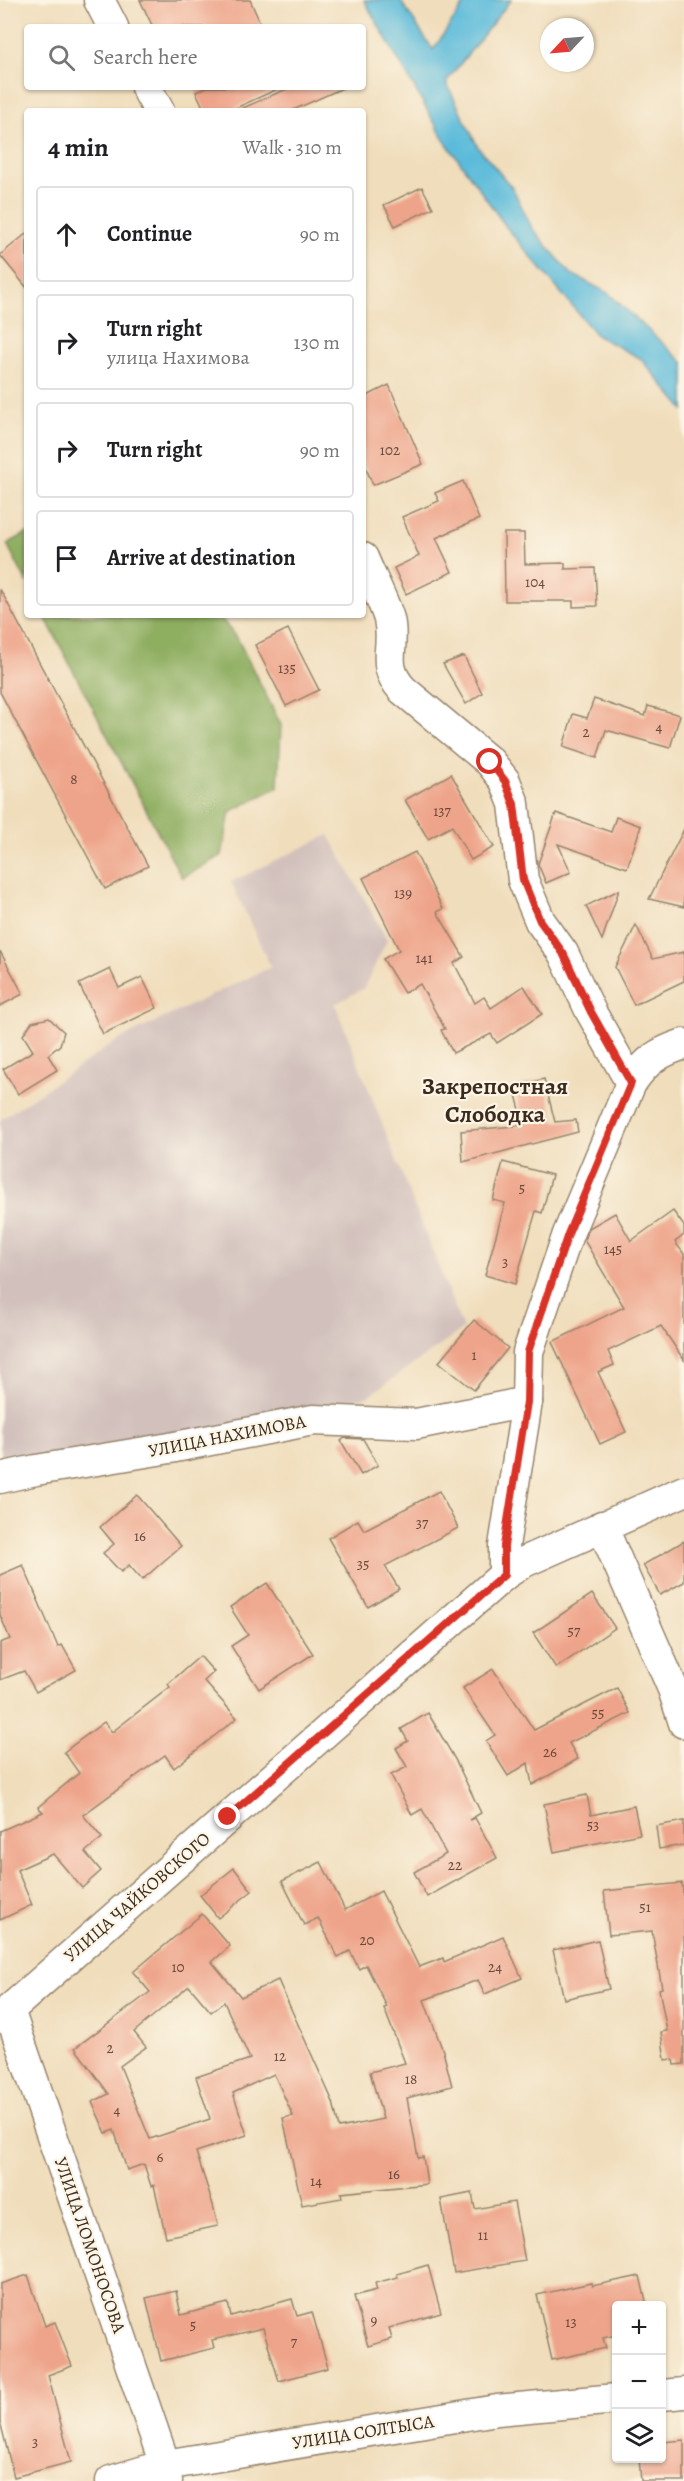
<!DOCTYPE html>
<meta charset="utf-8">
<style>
body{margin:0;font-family:Alegreya,serif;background:#f6f6f6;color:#202124}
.controls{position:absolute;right:18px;bottom:18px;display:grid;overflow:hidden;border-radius:6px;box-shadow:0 2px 4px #0004}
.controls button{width:54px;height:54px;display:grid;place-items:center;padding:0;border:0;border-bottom:2px solid #e0e0e0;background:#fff;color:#202124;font:30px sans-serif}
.compass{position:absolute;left:540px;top:18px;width:54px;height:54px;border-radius:50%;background:#fff;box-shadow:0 2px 4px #0004;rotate:244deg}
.stop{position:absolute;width:18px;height:18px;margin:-14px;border:4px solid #d93025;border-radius:50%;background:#fff}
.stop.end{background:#d93025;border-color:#fff;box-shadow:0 2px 6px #0008}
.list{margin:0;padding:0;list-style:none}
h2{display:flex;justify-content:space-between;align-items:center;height:78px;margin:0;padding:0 24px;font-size:26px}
h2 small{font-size:20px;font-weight:400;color:#757577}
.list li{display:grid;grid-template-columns:39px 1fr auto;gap:18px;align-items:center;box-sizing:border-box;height:96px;margin:0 12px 12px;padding:0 12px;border:2px solid #e0e0e0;border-radius:6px}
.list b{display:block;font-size:22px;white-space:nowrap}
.list p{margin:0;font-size:20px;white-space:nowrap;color:#757577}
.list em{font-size:20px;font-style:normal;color:#757577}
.icon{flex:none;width:33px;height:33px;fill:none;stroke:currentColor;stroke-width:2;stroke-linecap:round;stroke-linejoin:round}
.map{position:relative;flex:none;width:684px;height:2481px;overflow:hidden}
.search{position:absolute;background:#fff;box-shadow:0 2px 4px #0004;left:24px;top:24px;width:342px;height:66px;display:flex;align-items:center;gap:15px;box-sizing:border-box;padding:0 21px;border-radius:6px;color:#757577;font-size:22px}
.panel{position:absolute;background:#fff;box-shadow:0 2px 4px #0004;left:24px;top:108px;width:342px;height:510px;border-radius:6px}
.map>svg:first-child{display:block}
.industrial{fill:#d1c0bc}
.forest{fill:#8eae61;stroke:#646c40;stroke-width:1.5}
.water{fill:#5bbbda;stroke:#4b727c;stroke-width:1.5}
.building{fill:#eea48a;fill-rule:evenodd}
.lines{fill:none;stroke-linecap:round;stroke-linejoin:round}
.street-casing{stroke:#96846c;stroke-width:33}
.street{stroke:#fff;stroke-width:30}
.route{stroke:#d93025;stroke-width:8}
.labels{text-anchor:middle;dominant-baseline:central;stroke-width:4.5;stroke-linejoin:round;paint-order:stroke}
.number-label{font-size:15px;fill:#684839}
.street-label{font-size:18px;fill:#3b2a1e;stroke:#fcf5e5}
.district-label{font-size:24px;font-weight:bold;fill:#3b2a1e;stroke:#fcf5e5}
</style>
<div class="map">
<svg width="684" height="2481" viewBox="0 0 684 2481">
<rect width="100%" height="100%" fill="#fcf5e5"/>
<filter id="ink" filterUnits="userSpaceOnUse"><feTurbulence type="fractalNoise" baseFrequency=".0167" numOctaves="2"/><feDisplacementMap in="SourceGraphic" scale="12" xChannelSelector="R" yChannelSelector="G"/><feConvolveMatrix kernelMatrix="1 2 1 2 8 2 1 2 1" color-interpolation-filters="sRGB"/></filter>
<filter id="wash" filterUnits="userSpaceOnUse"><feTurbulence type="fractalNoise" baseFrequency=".008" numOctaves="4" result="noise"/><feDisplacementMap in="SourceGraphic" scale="24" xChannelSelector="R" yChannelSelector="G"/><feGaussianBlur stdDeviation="1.35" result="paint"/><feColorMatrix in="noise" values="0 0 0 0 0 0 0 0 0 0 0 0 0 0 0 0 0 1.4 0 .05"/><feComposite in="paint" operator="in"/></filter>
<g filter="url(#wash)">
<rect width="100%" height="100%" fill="#f0ddbb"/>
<polygon class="industrial" points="329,835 387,940 364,988 335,1004 463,1329 367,1397 0,1472 0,1120 120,1039 271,967 231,882"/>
<g class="forest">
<polygon points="27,533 27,583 7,544"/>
<polygon points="44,615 219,615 239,642 281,725 278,787 230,812 222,855 182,878"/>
</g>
<polygon class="water" points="364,0 400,0 433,50 467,0 511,0 446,82 478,147 513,189 532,228 570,273 608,293 684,363 684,410 640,358 597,336 507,228 445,141"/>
<g id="blocks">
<g class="building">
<polygon points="140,0 250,0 262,27 153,27"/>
<polygon points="207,87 282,87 229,111 205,111 196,92"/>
<polygon points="291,87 345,87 291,111 236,111"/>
<polygon points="422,187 433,208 395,226 384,205"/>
<polygon points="27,233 27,288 0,255"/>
<polygon points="389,385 423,464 373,485 363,461 363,398"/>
<polygon points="463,481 479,519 436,538 452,572 406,594 394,568 419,556 402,517 439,501 435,493"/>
<polygon points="504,533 524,533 525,564 565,563 565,569 595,568 597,606 573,607 573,601 505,601"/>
<polygon points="0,589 148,866 105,889 0,692"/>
<polygon points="288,629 319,690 286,706 255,645"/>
<polygon points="464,656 482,693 466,704 443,664"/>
<polygon points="594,699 645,716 648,706 680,715 670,748 606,730 597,758 563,747 573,714 587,718"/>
<polygon points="451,774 494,847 471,860 452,826 428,839 405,800"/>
<polygon points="556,813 611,832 616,817 641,826 627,868 558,844 571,872 546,883 538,864"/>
<polygon points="684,829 684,907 649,899"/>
<polygon points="415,852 443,909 437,912 464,957 454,963 475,1003 484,997 491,1008 524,986 542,1014 497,1043 491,1034 453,1053 441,1030 445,1029 420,984 404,993 383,959 399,950 363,878"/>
<polygon points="619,890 602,940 586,906"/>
<polygon points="636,925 653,959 684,952 684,981 634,1005 615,967"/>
<polygon points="0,951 23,994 0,1006"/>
<polygon points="110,969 119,988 142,977 157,1008 103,1034 79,984"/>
<polygon points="49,1018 64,1032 60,1045 48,1055 57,1070 18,1094 3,1069 33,1051 23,1035 32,1022"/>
<polygon points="544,1079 555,1122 576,1120 578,1132 463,1162 461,1131 524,1125 514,1087"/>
<polygon points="503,1162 552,1175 542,1213 536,1211 515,1284 485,1275 505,1203 493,1200"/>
<polygon points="673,1211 684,1226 684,1235 675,1242 684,1254 684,1360 661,1326 608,1351 614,1365 598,1372 626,1432 600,1444 552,1342 624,1307 584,1240 589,1228 615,1213 631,1241"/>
<polygon points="474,1320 508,1348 474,1390 439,1362"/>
<polygon points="345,1438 363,1439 378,1465 361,1475 341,1441"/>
<polygon points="439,1491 458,1528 385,1566 399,1589 368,1607 328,1538 358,1520 364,1530"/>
<polygon points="137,1495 181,1546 142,1580 129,1565 121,1572 103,1553 114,1544 100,1527"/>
<polygon points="684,1541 684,1582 660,1595 643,1565"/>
<polygon points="23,1565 58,1647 62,1645 76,1670 36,1692 24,1671 0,1680 0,1643 10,1639 0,1615 0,1575"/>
<polygon points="267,1583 313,1654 259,1689 231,1646 248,1635 230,1607"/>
<polygon points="592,1594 615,1628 556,1668 533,1633"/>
<polygon points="200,1656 214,1672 204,1681 237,1718 174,1768 165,1755 83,1815 102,1838 85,1852 101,1871 82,1888 53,1854 17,1870 32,1905 0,1920 0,1831 43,1812 38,1807 79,1773 64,1752 104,1722 112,1732 170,1687 168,1684"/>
<polygon points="493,1669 534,1730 617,1688 630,1713 569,1743 578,1759 532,1785 528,1763 508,1776 486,1741 495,1735 463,1688"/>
<polygon points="428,1713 456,1761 481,1813 469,1820 475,1818 497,1858 427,1897 414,1872 446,1854 422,1809 412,1815 391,1775 407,1767 396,1748 408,1741 401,1729"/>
<polygon points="587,1795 591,1815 634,1806 640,1834 554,1852 544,1804"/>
<polygon points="684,1821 684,1845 659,1849 656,1826"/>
<path d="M321,1862l24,48 36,-19 38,76 24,-9 1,4 59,-26 19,42 -37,16 -7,-14 -54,20 19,51 9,35 -45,12 11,60 5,-1 4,27 -86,9 1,5 -40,7 -19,-87 10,-2 -19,-42 -41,19 14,42 -51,17 17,53 5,21 -52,11 -12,-52 -3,1 -7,-22 -17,6 -13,-40 -8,3 -14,-31 17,-8 -34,-46 75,-56 -17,-20 69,-58 28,32 -18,16 29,35 37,-17 55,122 6,26 44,-9 -13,-47 35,-9 -21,-55 3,-1 -21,-42 -7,4 -9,-18 -12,6 -20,-39 -14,7 -22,-44zM189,1986l22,26 13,-10 26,57 -54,18 14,42 -60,20 -30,-73 26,-19 -12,-15z"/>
<polygon points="234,1868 252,1891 218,1918 200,1895"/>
<polygon points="682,1883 684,1903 684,2064 674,2065 673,2059 665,2060 661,2032 667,2031 659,1989 662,1988 652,1931 609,1935 604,1891"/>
<polygon points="598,1940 609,1989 564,1999 553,1950"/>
<polygon points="472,2193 475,2209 514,2202 525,2261 454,2273 441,2199"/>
<polygon points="428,2265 441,2313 389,2328 392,2339 368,2346 354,2296 377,2290 375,2283 398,2277 397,2274"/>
<polygon points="28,2275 45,2326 55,2322 72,2366 48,2375 71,2462 14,2477 0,2421 0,2284"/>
<polygon points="640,2276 647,2306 616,2306 616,2335 603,2338 606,2348 552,2360 537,2295 591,2283 592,2286"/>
<polygon points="176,2291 181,2315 228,2303 231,2316 292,2299 297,2316 312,2312 328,2368 279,2381 263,2328 212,2340 214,2348 161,2361 146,2298"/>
<polygon points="684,2440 684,2481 641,2481 639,2458 662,2458 662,2442"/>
</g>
</g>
</g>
<g filter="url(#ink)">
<use href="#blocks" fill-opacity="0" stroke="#96846c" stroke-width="1.5"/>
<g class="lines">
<g class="street-casing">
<g id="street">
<polyline points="99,0 113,27"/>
<polyline points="146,87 159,111"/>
<path d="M363,558c8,20 20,41 26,61 7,30 -10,45 14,71l87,72 15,19 9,23 9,76 17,41 23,32 28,59 40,71"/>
<polyline points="0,1478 36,1470 170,1448 313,1420 416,1424 527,1402"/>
<polyline points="602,1526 673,1689 684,1723"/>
<path d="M504,1575v-29l23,-144 1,-50 40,-118 63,-151c16,-23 26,-30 53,-39"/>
<polyline points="9,2010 165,2465 167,2481"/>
<polyline points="0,2018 504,1575 524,1562 684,1491"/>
<polyline points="662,2395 684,2393"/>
<polyline points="111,2481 165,2465 497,2410 616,2399"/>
</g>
</g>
<use href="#street" class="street"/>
</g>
</g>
<g class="lines" filter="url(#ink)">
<polyline class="route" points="228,1817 504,1575 504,1546 527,1402 528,1352 568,1234 631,1083 591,1012 563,953 540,921 523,880 514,804 505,781 490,762"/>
</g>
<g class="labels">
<g class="number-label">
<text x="390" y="450">102</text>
<text x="535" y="582">104</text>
<text x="287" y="668">135</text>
<text x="659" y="727">4</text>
<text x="586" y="732">2</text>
<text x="74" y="779">8</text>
<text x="442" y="811">137</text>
<text x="403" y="893">139</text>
<text x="424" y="958">141</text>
<text x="522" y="1188">5</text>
<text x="613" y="1249">145</text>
<text x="505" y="1262">3</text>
<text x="474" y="1355">1</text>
<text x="422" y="1523">37</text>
<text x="140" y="1536">16</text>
<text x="363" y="1564">35</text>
<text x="574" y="1631">57</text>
<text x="598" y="1713">55</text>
<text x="550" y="1752">26</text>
<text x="593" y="1825">53</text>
<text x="455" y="1865">22</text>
<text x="645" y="1907">51</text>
<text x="367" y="1940">20</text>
<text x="178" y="1967">10</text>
<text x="495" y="1967">24</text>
<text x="110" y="2048">2</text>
<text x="280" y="2056">12</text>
<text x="411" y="2079">18</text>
<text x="117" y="2110">4</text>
<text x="160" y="2157">6</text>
<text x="394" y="2174">16</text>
<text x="316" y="2181">14</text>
<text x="483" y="2235">11</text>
<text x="374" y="2320">9</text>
<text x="571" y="2322">13</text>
<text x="193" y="2325">5</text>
<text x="294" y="2342">7</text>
<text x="35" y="2442">3</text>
</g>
<g class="street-label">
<text transform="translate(227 1436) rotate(-11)">УЛИЦА НАХИМОВА</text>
<text transform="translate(137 1897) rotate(-41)">УЛИЦА ЧАЙКОВСКОГО</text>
<text transform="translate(90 2245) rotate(71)">УЛИЦА ЛОМОНОСОВА</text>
<text transform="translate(363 2432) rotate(-9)">УЛИЦА СОЛТЫСА</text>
</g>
<g class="district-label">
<text x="495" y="1086">Закрепостная<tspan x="495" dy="28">Слободка</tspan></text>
</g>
</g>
</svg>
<div class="controls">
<button>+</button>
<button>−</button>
<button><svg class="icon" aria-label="layers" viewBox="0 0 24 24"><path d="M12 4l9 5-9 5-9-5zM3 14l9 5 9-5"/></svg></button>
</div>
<svg class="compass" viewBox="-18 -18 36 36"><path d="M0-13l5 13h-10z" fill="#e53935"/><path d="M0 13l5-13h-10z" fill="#757577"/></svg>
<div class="stop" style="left:490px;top:762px"></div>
<div class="stop end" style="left:228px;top:1817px"></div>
<div class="search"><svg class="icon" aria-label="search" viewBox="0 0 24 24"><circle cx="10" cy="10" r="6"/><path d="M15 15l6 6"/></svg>Search here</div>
<section class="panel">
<h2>4 min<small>Walk · 310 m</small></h2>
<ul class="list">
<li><svg class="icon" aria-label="ahead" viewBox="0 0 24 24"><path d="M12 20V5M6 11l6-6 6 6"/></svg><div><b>Continue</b></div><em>90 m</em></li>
<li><svg class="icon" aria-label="right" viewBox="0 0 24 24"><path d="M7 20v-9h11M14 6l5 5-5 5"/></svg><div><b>Turn right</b><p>улица Нахимова</p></div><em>130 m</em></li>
<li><svg class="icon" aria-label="right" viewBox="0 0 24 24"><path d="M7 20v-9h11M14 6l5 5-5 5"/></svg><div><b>Turn right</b></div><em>90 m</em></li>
<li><svg class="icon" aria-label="arrive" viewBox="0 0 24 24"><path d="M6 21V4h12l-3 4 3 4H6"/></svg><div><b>Arrive at destination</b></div></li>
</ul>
</section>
</div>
